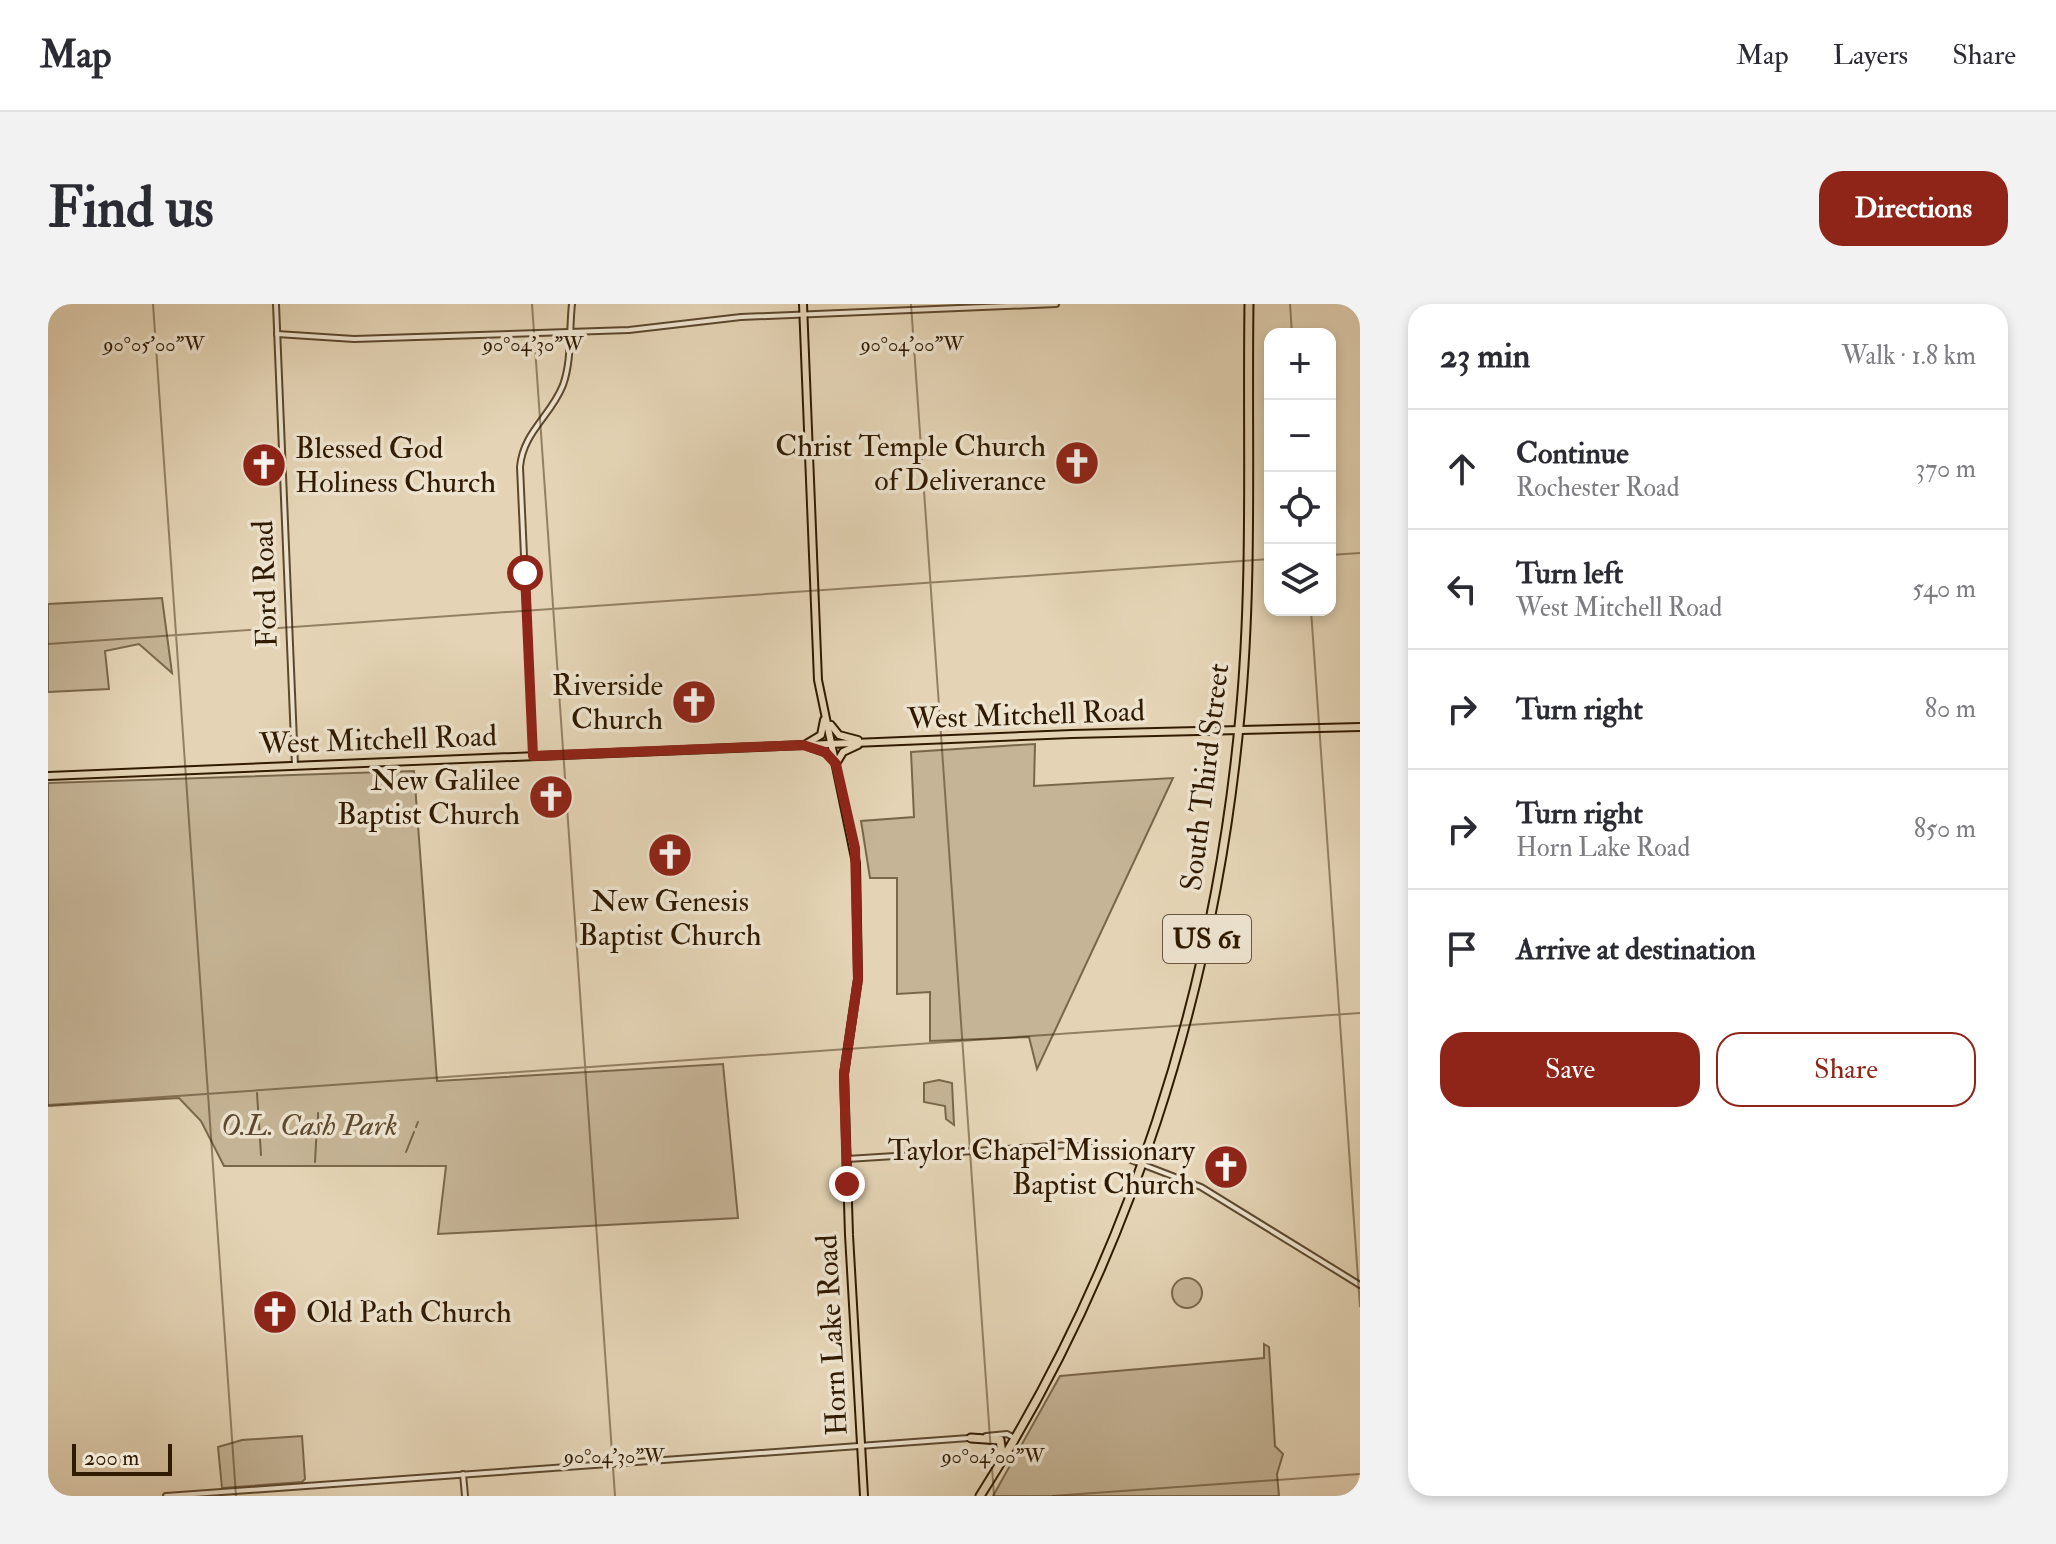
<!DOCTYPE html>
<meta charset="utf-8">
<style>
body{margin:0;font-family:"IM FELL Double Pica",serif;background:#f2f2f3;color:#2b2b33}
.controls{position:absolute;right:24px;top:24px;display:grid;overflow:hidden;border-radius:16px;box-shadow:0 4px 12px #0003}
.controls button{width:72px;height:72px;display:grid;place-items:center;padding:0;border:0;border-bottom:2px solid #e1e1e2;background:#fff;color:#2b2b33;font:40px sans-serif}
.scale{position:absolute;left:24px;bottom:20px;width:100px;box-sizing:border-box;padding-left:8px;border:4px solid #301a00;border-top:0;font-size:22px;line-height:28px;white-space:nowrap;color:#301a00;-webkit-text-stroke:6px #ede3cf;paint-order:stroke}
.stop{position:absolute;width:24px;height:24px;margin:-18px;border:6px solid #8f2418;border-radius:50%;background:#fff}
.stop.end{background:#8f2418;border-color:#fff;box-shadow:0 2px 8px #0008}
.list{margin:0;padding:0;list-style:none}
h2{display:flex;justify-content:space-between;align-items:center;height:104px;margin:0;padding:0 32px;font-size:34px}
h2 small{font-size:26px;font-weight:400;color:#7c7c81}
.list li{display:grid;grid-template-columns:52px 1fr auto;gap:24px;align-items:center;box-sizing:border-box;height:120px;padding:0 32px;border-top:2px solid #e1e1e2}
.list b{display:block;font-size:30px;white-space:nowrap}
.list p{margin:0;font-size:26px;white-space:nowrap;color:#7c7c81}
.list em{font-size:26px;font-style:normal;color:#7c7c81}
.actions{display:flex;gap:16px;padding:24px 32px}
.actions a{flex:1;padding:18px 0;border:2px solid #8f2418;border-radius:24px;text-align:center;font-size:28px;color:#8f2418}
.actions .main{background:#8f2418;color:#fff}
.icon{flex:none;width:44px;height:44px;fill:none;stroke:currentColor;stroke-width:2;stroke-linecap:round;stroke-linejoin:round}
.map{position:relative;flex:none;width:1312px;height:1192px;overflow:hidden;border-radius:24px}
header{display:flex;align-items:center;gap:48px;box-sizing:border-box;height:112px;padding:0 40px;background:#fff;border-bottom:2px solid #e1e1e2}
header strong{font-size:38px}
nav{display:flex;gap:44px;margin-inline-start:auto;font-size:28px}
.intro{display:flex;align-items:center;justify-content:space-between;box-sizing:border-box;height:192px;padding:0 48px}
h1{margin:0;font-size:56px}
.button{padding:20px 36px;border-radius:24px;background:#8f2418;color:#fff;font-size:28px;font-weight:700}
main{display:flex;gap:48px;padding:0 48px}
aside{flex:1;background:#fff;border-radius:24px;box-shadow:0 4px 12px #0003}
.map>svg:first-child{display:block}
.green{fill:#c5b496;stroke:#7a674b;stroke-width:2}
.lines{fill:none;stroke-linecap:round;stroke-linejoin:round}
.stream{stroke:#776447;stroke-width:2}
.minor-casing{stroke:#5d482d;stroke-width:8}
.major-casing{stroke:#301a00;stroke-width:10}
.highway-casing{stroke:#301a00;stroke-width:11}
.minor{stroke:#ede3cf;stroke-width:4}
.major{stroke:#e4d4b5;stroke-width:6}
.highway{stroke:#e4d4b5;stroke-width:7}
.route{stroke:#8f2418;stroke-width:10}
.ticks{fill:none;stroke:#301a00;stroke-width:2;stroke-opacity:0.45}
.labels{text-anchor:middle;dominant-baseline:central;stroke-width:7;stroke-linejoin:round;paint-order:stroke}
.shield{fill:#ede3cf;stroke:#69563e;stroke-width:2}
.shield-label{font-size:28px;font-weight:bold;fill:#301a00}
.poi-label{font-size:30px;fill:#301a00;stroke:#ede3cf;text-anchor:end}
.street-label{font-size:30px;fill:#301a00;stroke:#ede3cf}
.park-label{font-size:30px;font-style:italic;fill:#5d482d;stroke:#ede3cf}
.ticks-label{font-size:20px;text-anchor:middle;fill:#301a00;stroke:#ede3cf;stroke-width:7;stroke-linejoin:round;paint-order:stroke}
</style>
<header>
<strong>Map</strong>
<nav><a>Map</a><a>Layers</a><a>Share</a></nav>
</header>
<div class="intro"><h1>Find us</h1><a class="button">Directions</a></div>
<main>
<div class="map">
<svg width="1312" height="1192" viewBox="0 0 1312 1192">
<rect width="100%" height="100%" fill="#e4d4b5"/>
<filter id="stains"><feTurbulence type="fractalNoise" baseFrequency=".0025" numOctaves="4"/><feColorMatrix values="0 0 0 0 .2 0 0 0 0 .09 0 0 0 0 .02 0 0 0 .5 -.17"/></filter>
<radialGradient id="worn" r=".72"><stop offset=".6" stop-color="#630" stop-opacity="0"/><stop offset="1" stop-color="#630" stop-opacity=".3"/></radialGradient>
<g class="green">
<polygon points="114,294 124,369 91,340 57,347 61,385 0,388 0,300"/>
<polygon points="987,440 986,482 1125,474 989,765 981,733 882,737 882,688 849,690 849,574 822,574 813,517 866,513 863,448"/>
<polygon points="366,467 389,777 675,760 690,914 390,930 398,862 176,862 153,817 131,794 0,802 0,479"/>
<polygon points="891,776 904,779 906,821 898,815 897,802 876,798 876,779"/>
<circle cx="1139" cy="989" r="15"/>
<polygon points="1216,1040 1221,1043 1227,1142 1235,1150 1229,1170 1231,1192 945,1192 1012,1072 1216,1054"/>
<polygon points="254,1132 257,1175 254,1178 174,1184 170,1143 194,1136"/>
</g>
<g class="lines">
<g class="stream">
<polyline points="209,789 213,851"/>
<polyline points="270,818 270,809"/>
<polyline points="368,823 370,818"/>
<polyline points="358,848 366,828"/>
<polyline points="267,858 269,821"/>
</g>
<g class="minor-casing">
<g id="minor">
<polyline points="228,0 247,462"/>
<polyline points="229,30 306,35 581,26 693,13 1008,0"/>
<path d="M485,452l-13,-289c3,-35 31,-51 43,-82 9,-25 6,-55 9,-81"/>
<polyline points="799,855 1020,841 1057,846 1153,883 1312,981"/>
<polyline points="938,1132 959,1130 968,1135"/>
<polyline points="415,1170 417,1192"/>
<polyline points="118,1192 921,1134"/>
</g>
</g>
<g class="major-casing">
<g id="major">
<polyline points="755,0 770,376 808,559 810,675 796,770 801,931 816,1192"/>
<polyline points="783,421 791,431 810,436"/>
<polyline points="758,440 773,431 776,416"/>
<polyline points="762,443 779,449 786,457"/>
<polyline points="789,458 795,448 810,441"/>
<polyline points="0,472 1024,430 1312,423"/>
</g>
</g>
<g class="highway-casing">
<g id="highway">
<polyline points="923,1134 952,1136 955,1156"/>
<path d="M932,1192c149,-233 235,-506 260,-780 13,-136 7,-275 9,-412"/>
</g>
</g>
<use href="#minor" class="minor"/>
<use href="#major" class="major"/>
<use href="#highway" class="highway"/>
</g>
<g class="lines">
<polyline class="route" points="477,269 485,452 755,441 777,448 788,460 807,544 810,675 796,770 799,880"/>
</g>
<path class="ticks" d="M105,0l83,1192M484,0l83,1192M863,0l83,1192M1242,0l2,30M1282,251l30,-2M1263,306l49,697M0,340l1222,-85M0,801l1312,-92M1004,1192l308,-22"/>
<defs>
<g id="church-disc" transform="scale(2.3)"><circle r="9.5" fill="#8f2418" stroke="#ede3cf"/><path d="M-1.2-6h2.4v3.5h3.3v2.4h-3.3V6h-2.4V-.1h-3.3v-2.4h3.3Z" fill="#fff"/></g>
</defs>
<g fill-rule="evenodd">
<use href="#church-disc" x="1029" y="159"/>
<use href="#church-disc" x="216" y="161"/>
<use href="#church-disc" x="646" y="398"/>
<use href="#church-disc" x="503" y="493"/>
<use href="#church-disc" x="622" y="551"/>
<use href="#church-disc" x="1178" y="863"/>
<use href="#church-disc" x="227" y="1008"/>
</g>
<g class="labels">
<rect class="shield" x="1115" y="611" width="88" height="48" rx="6"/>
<g class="shield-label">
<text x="1159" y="635">US 61</text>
</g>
<g class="poi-label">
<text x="998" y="142">Christ Temple Church<tspan x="998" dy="34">of Deliverance</tspan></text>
<text x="247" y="144" text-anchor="start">Blessed God<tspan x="247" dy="34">Holiness Church</tspan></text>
<text x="615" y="381">Riverside<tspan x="615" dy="34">Church</tspan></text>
<text x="472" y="476">New Galilee<tspan x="472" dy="34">Baptist Church</tspan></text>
<text x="622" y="597" text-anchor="middle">New Genesis<tspan x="622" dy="34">Baptist Church</tspan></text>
<text x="1147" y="846">Taylor Chapel Missionary<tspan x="1147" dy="34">Baptist Church</tspan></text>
<text x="258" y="1008" text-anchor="start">Old Path Church</text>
</g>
<g class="street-label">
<text transform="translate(217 280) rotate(-92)">Ford Road</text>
<text transform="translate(978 411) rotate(-2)">West Mitchell Road</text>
<text transform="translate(330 436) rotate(-2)">West Mitchell Road</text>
<text transform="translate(1157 473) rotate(-83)">South Third Street</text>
<text transform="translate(784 1031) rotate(-93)">Horn Lake Road</text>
</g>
<g class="park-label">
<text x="261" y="821">O.L. Cash Park</text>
</g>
</g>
<g class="ticks-label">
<text x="106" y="47">90°05'00"W</text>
<text x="485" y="47">90°04'30"W</text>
<text x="864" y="47">90°04'00"W</text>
<text x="566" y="1159">90°04'30"W</text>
<text x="945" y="1159">90°04'00"W</text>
</g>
<rect width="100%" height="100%" filter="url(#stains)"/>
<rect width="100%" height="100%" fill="url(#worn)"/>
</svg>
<div class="controls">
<button>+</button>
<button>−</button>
<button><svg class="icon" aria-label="locate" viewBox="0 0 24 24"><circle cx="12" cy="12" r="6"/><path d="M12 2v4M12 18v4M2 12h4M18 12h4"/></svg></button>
<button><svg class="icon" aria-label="layers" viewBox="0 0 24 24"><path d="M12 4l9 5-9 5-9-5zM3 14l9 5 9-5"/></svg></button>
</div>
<div class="scale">200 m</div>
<div class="stop" style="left:477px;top:269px"></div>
<div class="stop end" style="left:799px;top:880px"></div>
</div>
<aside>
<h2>23 min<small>Walk · 1.8 km</small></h2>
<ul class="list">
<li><svg class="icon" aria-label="ahead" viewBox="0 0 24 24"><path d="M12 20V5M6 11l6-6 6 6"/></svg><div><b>Continue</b><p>Rochester Road</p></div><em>370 m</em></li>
<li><svg class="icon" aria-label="left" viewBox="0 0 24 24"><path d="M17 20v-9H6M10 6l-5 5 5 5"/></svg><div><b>Turn left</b><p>West Mitchell Road</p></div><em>540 m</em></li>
<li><svg class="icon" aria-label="right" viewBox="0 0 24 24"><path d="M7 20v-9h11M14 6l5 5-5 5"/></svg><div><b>Turn right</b></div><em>80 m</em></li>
<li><svg class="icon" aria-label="right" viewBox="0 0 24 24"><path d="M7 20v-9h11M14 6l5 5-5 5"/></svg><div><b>Turn right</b><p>Horn Lake Road</p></div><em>850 m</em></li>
<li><svg class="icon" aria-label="arrive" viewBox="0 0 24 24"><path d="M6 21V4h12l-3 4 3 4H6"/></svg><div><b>Arrive at destination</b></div></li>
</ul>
<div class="actions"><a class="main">Save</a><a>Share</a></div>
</aside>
</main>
